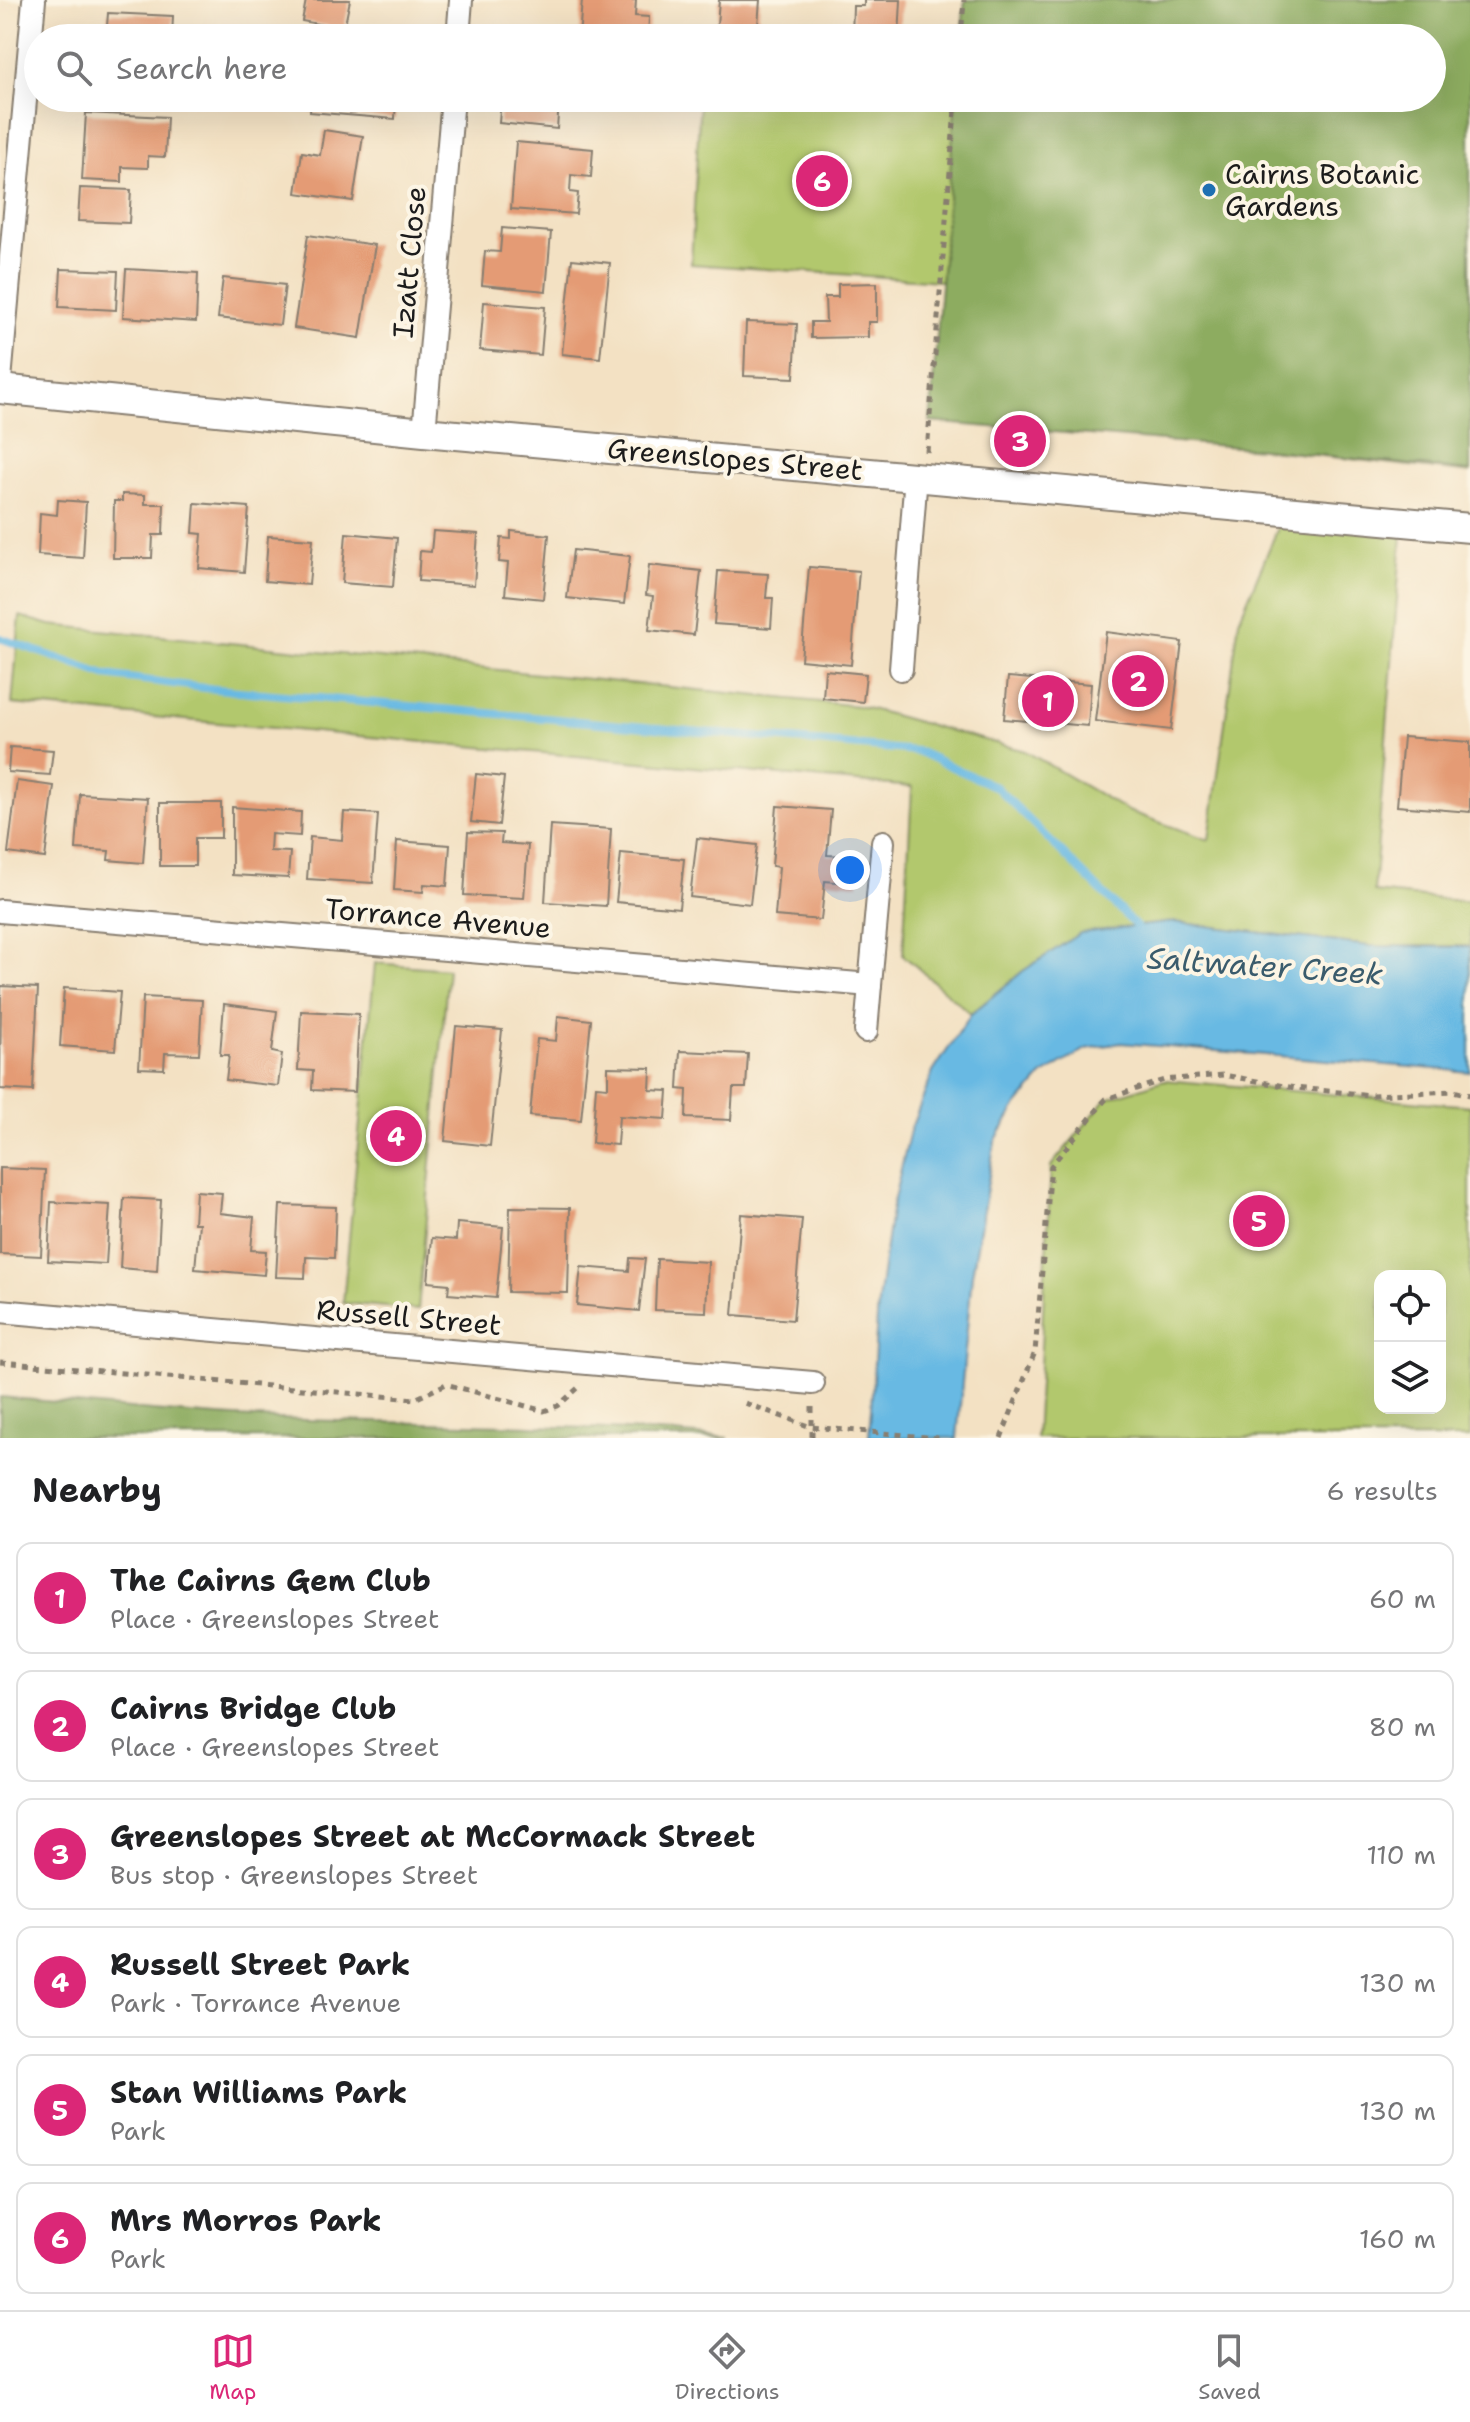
<!DOCTYPE html>
<meta charset="utf-8">
<style>
body{margin:0;font-family:"Shantell Sans",sans-serif;background:#f2f2f2;color:#202124}
.controls{position:absolute;right:24px;bottom:24px;display:grid;overflow:hidden;border-radius:16px;box-shadow:0 8px 32px #0002}
.controls button{width:72px;height:72px;display:grid;place-items:center;padding:0;border:0;border-bottom:2px solid #e0e0e0;background:#fff;color:#202124;font:40px sans-serif}
.you{position:absolute;left:850px;top:870px;width:28px;height:28px;margin:-20px;border:6px solid #fff;border-radius:50%;background:#1a73e8;box-shadow:0 0 0 12px #1a73e833}
.badge{display:grid;place-items:center;width:52px;height:52px;border-radius:50%;background:#db2777;color:#fff;font-size:26px;font-weight:700}
.pin{position:absolute;translate:-50% -50%;border:4px solid #fff;box-shadow:0 2px 8px #0006}
.list{margin:0;padding:0;list-style:none}
h2{display:flex;justify-content:space-between;align-items:center;height:104px;margin:0;padding:0 32px;font-size:34px}
h2 small{font-size:26px;font-weight:400;color:#757577}
.list li{display:grid;grid-template-columns:52px 1fr auto;gap:24px;align-items:center;box-sizing:border-box;height:112px;margin:0 16px 16px;padding:0 16px;border:2px solid #e0e0e0;border-radius:16px}
.list b{display:block;font-size:30px;white-space:nowrap}
.list p{margin:0;font-size:26px;white-space:nowrap;color:#757577}
.list em{font-size:26px;font-style:normal;color:#757577}
.icon{flex:none;width:44px;height:44px;fill:none;stroke:currentColor;stroke-width:2;stroke-linecap:round;stroke-linejoin:round}
.map{position:relative;flex:none;width:1470px;height:1438px;overflow:hidden}
.search{position:absolute;background:#fff;box-shadow:0 8px 32px #0002;left:24px;right:24px;top:24px;height:88px;display:flex;align-items:center;gap:20px;box-sizing:border-box;padding:0 28px;border-radius:44px;color:#757577;font-size:30px}
.sheet{height:872px;background:#fff}
nav{display:flex;justify-content:space-around;align-items:center;box-sizing:border-box;height:112px;border-top:2px solid #e0e0e0;background:#fff;font-size:22px;color:#757577}
nav a{display:grid;justify-items:center;gap:4px}
nav .on{color:#db2777}
.map>svg:first-child{display:block}
.green{fill:#b2c86d;stroke:#677244;stroke-width:2;fill-rule:evenodd}
.forest{fill:#8dac60;stroke:#54643e;stroke-width:2}
.water{fill:#67b9e3;stroke:#426a80;stroke-width:2}
.lines{fill:none;stroke-linecap:round;stroke-linejoin:round}
.stream{stroke:#67b9e3;stroke-width:8}
.building{fill:#e49b75}
.minor-casing{stroke:#887e70;stroke-width:26}
.tertiary-casing{stroke:#887e70;stroke-width:32}
.path{stroke:#887e70;stroke-width:5;stroke-dasharray:6 6;stroke-linecap:butt}
.minor{stroke:#fff;stroke-width:22}
.tertiary{stroke:#fff;stroke-width:28}
.poi-dot{fill:#1f6fb2;stroke:#fcf5e5;stroke-width:3}
.labels{text-anchor:middle;dominant-baseline:central;stroke-width:8;stroke-linejoin:round;paint-order:stroke}
.poi-label{font-size:28px;fill:#1c1c1c;stroke:#fcf5e5;text-anchor:start}
.street-label{font-size:28px;fill:#1c1c1c;stroke:#fcf5e5}
.water-label{font-size:30px;font-style:italic;fill:#3a5b6c;stroke:#fcf5e5}
</style>
<div class="map">
<svg width="1470" height="1438" viewBox="0 0 1470 1438">
<rect width="100%" height="100%" fill="#fcf5e5"/>
<filter id="ink" filterUnits="userSpaceOnUse"><feTurbulence type="fractalNoise" baseFrequency=".0125" numOctaves="2"/><feDisplacementMap in="SourceGraphic" scale="16" xChannelSelector="R" yChannelSelector="G"/><feConvolveMatrix kernelMatrix="1 2 1 2 8 2 1 2 1" color-interpolation-filters="sRGB"/></filter>
<filter id="wash" filterUnits="userSpaceOnUse"><feTurbulence type="fractalNoise" baseFrequency=".006" numOctaves="4" result="noise"/><feDisplacementMap in="SourceGraphic" scale="32" xChannelSelector="R" yChannelSelector="G"/><feGaussianBlur stdDeviation="1.8" result="paint"/><feColorMatrix in="noise" values="0 0 0 0 0 0 0 0 0 0 0 0 0 0 0 0 0 1.4 0 .05"/><feComposite in="paint" operator="in"/></filter>
<g filter="url(#wash)">
<rect width="100%" height="100%" fill="#f3e1c3"/>
<g class="green">
<polygon points="1470,0 1470,473 1262,449 941,281 691,264 700,98 1432,98 1432,38"/>
<polygon points="1285,511 1403,522 1374,892 1470,902 1470,946 1370,946 1174,922 1087,932 1023,971 971,1014 903,955 912,787 12,704 20,616 50,625 859,706 1025,751 1128,811 1209,840 1239,620"/>
<polygon points="375,963 448,969 418,1310 343,1303"/>
<path d="M1164,1080l306,26v332h-434l15,-272 55,-67zM1380,1276h60v132h-60z"/>
</g>
<g class="forest">
<polygon points="965,0 1470,0 1470,471 1262,449 930,422 956,98 1432,98 1432,38 961,38"/>
<path d="M0,1397c93,8 186,19 279,22 150,6 300,4 450,19h-729z"/>
</g>
<polygon class="water" points="1174,922 1370,946 1470,947 1470,1072 1121,1043 1086,1049 1042,1076 1015,1108 995,1141 972,1275 957,1438 869,1438 878,1302 891,1211 910,1131 933,1072 971,1014 1023,971 1080,933"/>
<g class="lines">
<polyline class="stream" points="0,638 105,675 205,688 917,751 996,787 1136,926"/>
</g>
<g id="blocks">
<g class="building">
<polygon points="306,0 350,0 344,29 302,21"/>
<polygon points="582,0 636,0 635,16 649,17 648,38 579,38"/>
<polygon points="719,0 760,0 757,38 716,38"/>
<polygon points="864,0 901,0 899,38 852,38 853,6 864,6"/>
<polygon points="108,13 173,16 172,38 91,38 92,25 107,26"/>
<polygon points="770,27 841,30 840,38 770,38"/>
<polygon points="311,98 396,98 395,119 310,112"/>
<polygon points="501,98 559,100 557,129 499,123"/>
<polygon points="86,113 167,117 165,157 148,156 148,168 122,167 122,182 82,180"/>
<polygon points="324,130 363,136 353,201 296,193 302,152 320,155"/>
<polygon points="516,142 593,149 591,177 571,175 570,192 578,193 576,214 511,209"/>
<polygon points="80,188 131,190 129,223 78,221"/>
<polygon points="502,228 551,232 546,291 482,285 485,251 500,252"/>
<polygon points="308,235 375,245 360,338 294,328"/>
<polygon points="572,259 610,263 600,358 562,354"/>
<polygon points="61,269 118,271 116,310 59,307"/>
<polygon points="126,269 198,273 196,322 123,317"/>
<polygon points="223,278 285,285 280,325 218,318"/>
<polygon points="877,283 877,322 868,322 868,337 811,338 811,322 826,322 825,297 838,297 838,284"/>
<polygon points="484,302 545,307 541,355 480,350"/>
<polygon points="746,322 797,324 794,378 744,376"/>
<polygon points="122,494 145,495 145,504 164,504 163,535 153,535 152,558 113,558 114,501 122,501"/>
<polygon points="58,500 86,502 83,558 38,555 40,513 57,515"/>
<polygon points="195,503 249,507 244,572 199,568 202,534 193,533"/>
<polygon points="433,531 478,534 474,585 418,581 420,551 431,552"/>
<polygon points="511,531 549,535 543,599 505,595 508,563 499,562 501,538 511,539"/>
<polygon points="346,533 397,538 393,587 342,583"/>
<polygon points="268,536 313,539 309,585 265,581"/>
<polygon points="573,550 630,556 624,604 567,598"/>
<polygon points="649,565 701,571 694,635 649,630 653,596 646,595"/>
<polygon points="809,567 859,571 851,665 801,660"/>
<polygon points="718,571 768,574 766,598 773,598 771,628 714,624"/>
<polygon points="1106,632 1182,642 1171,730 1095,721"/>
<polygon points="825,670 866,674 863,702 823,698"/>
<polygon points="1008,677 1091,684 1088,726 1004,719"/>
<polygon points="1403,737 1470,742 1470,812 1397,806"/>
<polygon points="10,747 53,750 50,775 8,772"/>
<polygon points="476,774 504,777 499,825 471,822"/>
<polygon points="17,781 54,786 45,858 8,853"/>
<polygon points="80,794 148,798 143,863 108,860 109,851 76,849"/>
<polygon points="160,803 221,803 221,838 195,838 195,866 160,866"/>
<polygon points="777,806 831,810 827,855 860,857 858,884 825,881 821,920 775,916 779,867 772,866"/>
<polygon points="232,807 301,812 300,836 271,834 270,851 290,852 288,878 232,875"/>
<polygon points="344,812 378,814 373,883 307,879 310,837 342,840"/>
<polygon points="550,825 611,829 606,906 545,902"/>
<polygon points="468,832 502,833 501,843 528,845 524,898 464,895"/>
<polygon points="697,838 757,845 750,904 690,897"/>
<polygon points="397,841 450,845 447,886 424,884 423,892 394,890"/>
<polygon points="621,853 684,859 679,908 616,902"/>
<polygon points="1,986 38,988 33,1091 0,1089"/>
<polygon points="64,988 120,992 115,1050 60,1046"/>
<polygon points="143,997 202,1000 199,1054 165,1053 164,1069 139,1068"/>
<polygon points="224,1004 277,1011 272,1052 282,1054 278,1086 226,1080 229,1055 220,1055"/>
<polygon points="301,1011 359,1014 355,1092 312,1090 313,1071 298,1070"/>
<polygon points="558,1016 591,1020 581,1120 530,1116 537,1039 556,1041"/>
<polygon points="456,1026 502,1030 490,1146 445,1141"/>
<polygon points="680,1051 748,1054 746,1088 733,1088 731,1120 686,1118 687,1090 678,1089"/>
<polygon points="608,1067 651,1068 650,1090 668,1091 666,1119 619,1116 617,1145 592,1143 596,1086 608,1087"/>
<polygon points="0,1168 45,1170 41,1256 0,1254"/>
<polygon points="196,1191 222,1193 220,1213 254,1217 251,1250 266,1251 264,1275 195,1269 199,1223 194,1223"/>
<polygon points="124,1198 161,1200 157,1271 120,1268"/>
<polygon points="51,1202 110,1205 106,1264 48,1261"/>
<polygon points="280,1205 336,1207 334,1258 306,1257 305,1278 276,1277"/>
<polygon points="510,1207 570,1208 568,1293 508,1292"/>
<polygon points="741,1214 802,1219 793,1320 733,1315"/>
<polygon points="457,1223 503,1227 496,1298 448,1294 449,1284 428,1282 432,1238 456,1240"/>
<polygon points="630,1258 645,1259 639,1311 577,1305 581,1267 629,1271"/>
<polygon points="657,1259 708,1262 706,1312 655,1310"/>
</g>
</g>
</g>
<g filter="url(#ink)">
<use href="#blocks" fill-opacity="0" stroke="#887e70" stroke-width="2"/>
<g class="lines">
<g class="minor-casing">
<g id="minor">
<polyline points="458,38 461,0"/>
<polyline points="0,380 34,0"/>
<polyline points="424,432 453,98"/>
<polyline points="901,669 916,475"/>
<polyline points="0,911 870,985 883,842"/>
<polyline points="866,1031 870,985"/>
<polyline points="0,1311 813,1383"/>
</g>
</g>
<g class="tertiary-casing">
<polyline id="tertiary" points="0,389 424,432 1470,528"/>
</g>
<g class="path">
<polyline points="961,38 964,0"/>
<polyline points="927,452 956,98"/>
<polyline points="0,1362 415,1399 446,1384 544,1411 558,1406 579,1387"/>
<polyline points="745,1403 811,1427 939,1438"/>
<polyline points="812,1407 812,1438"/>
<polyline points="1001,1438 1035,1352 1051,1166 1106,1099 1164,1080 1224,1075 1295,1088 1372,1095 1453,1091 1470,1095"/>
</g>
<use href="#minor" class="minor"/>
<use href="#tertiary" class="tertiary"/>
</g>
</g>
<circle class="poi-dot" cx="1209" cy="190" r="8"/>
<g class="labels">
<g class="poi-label">
<text x="1225" y="174">Cairns Botanic<tspan x="1225" dy="32">Gardens</tspan></text>
</g>
<g class="street-label">
<text transform="translate(409 262) rotate(-85)">Izatt Close</text>
<text transform="translate(735 459) rotate(5)">Greenslopes Street</text>
<text transform="translate(438 918) rotate(5)">Torrance Avenue</text>
<text transform="translate(409 1317) rotate(5)">Russell Street</text>
</g>
<g class="water-label">
<text transform="translate(1265 966) rotate(4)">Saltwater Creek</text>
</g>
</g>
</svg>
<div class="controls">
<button><svg class="icon" aria-label="locate" viewBox="0 0 24 24"><circle cx="12" cy="12" r="6"/><path d="M12 2v4M12 18v4M2 12h4M18 12h4"/></svg></button>
<button><svg class="icon" aria-label="layers" viewBox="0 0 24 24"><path d="M12 4l9 5-9 5-9-5zM3 14l9 5 9-5"/></svg></button>
</div>
<div class="you"></div>
<div class="pin badge" style="left:1048px;top:701px">1</div>
<div class="pin badge" style="left:1138px;top:681px">2</div>
<div class="pin badge" style="left:1020px;top:441px">3</div>
<div class="pin badge" style="left:396px;top:1136px">4</div>
<div class="pin badge" style="left:1259px;top:1221px">5</div>
<div class="pin badge" style="left:822px;top:181px">6</div>
<div class="search"><svg class="icon" aria-label="search" viewBox="0 0 24 24"><circle cx="10" cy="10" r="6"/><path d="M15 15l6 6"/></svg>Search here</div>
</div>
<section class="sheet">
<h2>Nearby<small>6 results</small></h2>
<ul class="list">
<li><span class="badge">1</span><div><b>The Cairns Gem Club</b><p>Place · Greenslopes Street</p></div><em>60 m</em></li>
<li><span class="badge">2</span><div><b>Cairns Bridge Club</b><p>Place · Greenslopes Street</p></div><em>80 m</em></li>
<li><span class="badge">3</span><div><b>Greenslopes Street at McCormack Street</b><p>Bus stop · Greenslopes Street</p></div><em>110 m</em></li>
<li><span class="badge">4</span><div><b>Russell Street Park</b><p>Park · Torrance Avenue</p></div><em>130 m</em></li>
<li><span class="badge">5</span><div><b>Stan Williams Park</b><p>Park</p></div><em>130 m</em></li>
<li><span class="badge">6</span><div><b>Mrs Morros Park</b><p>Park</p></div><em>160 m</em></li>
</ul>
</section>
<nav>
<a class="on"><svg class="icon" aria-label="map" viewBox="0 0 24 24"><path d="M3 6l6-2 6 2 6-2v14l-6 2-6-2-6 2zM9 4v14M15 6v14"/></svg>Map</a>
<a><svg class="icon" aria-label="directions" viewBox="0 0 24 24"><path d="M12 3l9 9-9 9-9-9zM9 14v-3h6M13 9l2 2-2 2"/></svg>Directions</a>
<a><svg class="icon" aria-label="saved" viewBox="0 0 24 24"><path d="M7 4h10v16l-5-4-5 4z"/></svg>Saved</a>
</nav>
